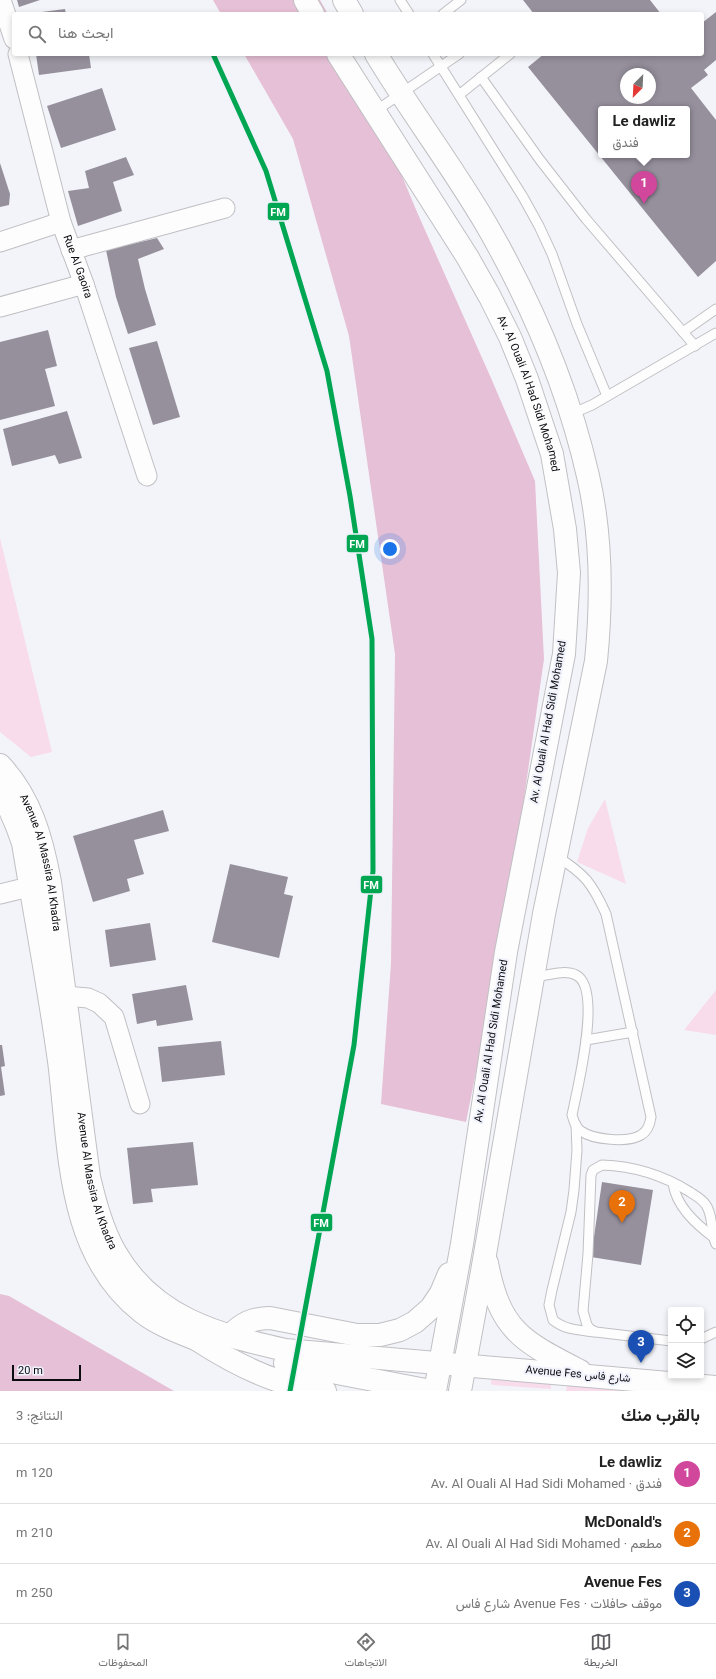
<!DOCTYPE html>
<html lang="ar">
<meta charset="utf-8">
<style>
body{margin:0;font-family:Georgia,Vazirmatn,serif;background:#f6f6f6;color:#222;direction:rtl}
.controls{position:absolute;right:12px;bottom:12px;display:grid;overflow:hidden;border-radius:4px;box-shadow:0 2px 6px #0003}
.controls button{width:36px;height:36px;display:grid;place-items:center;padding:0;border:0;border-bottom:1px solid #e0e0e0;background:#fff;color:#222;font:20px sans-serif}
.compass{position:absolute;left:620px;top:68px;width:36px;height:36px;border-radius:50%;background:#fff;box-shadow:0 2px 6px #0003;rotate:204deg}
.scale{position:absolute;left:12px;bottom:10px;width:69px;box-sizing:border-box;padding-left:4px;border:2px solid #0c0c10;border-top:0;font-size:11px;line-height:14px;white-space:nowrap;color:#0c0c10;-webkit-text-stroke:3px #f0f2fc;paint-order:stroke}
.you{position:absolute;left:390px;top:549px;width:14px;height:14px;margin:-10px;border:3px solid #fff;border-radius:50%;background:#1a73e8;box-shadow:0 0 0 6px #1a73e833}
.badge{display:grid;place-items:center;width:26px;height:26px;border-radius:50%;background:#5d5d62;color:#fff;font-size:13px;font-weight:700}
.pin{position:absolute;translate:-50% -33px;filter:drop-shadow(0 1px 2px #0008)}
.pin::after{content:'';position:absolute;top:21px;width:14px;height:12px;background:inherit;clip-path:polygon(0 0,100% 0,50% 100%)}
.popup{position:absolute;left:598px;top:106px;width:92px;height:52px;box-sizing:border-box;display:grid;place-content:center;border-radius:4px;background:#fff;filter:drop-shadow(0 1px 3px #0005);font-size:13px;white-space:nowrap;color:#767676}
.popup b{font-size:15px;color:#222}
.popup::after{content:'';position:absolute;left:50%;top:100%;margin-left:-8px;border:8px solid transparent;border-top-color:#fff}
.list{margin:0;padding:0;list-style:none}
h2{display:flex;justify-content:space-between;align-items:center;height:52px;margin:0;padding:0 16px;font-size:17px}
h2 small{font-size:13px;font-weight:400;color:#767676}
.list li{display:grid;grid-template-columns:26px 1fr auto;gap:12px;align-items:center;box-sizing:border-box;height:60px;padding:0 16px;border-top:1px solid #e0e0e0}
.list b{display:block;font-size:15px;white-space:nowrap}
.list p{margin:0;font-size:13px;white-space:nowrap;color:#767676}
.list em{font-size:13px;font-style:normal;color:#767676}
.icon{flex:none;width:22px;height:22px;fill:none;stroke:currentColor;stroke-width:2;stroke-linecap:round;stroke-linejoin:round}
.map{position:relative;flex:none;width:716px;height:1391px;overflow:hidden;direction:ltr}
.search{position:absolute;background:#fff;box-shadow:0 2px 6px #0003;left:12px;right:12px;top:12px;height:44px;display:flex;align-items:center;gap:10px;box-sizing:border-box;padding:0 14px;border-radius:4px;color:#767676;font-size:15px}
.sheet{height:232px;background:#fff}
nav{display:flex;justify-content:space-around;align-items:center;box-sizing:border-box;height:56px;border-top:1px solid #e0e0e0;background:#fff;font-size:11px;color:#767676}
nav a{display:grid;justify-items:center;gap:2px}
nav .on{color:#5d5d62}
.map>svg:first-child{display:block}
.green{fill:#f8dcec}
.forest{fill:#e6c0d6}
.building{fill:#96909d;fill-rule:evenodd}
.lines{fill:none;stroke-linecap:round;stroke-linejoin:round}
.lane-casing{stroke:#c0c0c4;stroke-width:11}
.street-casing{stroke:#c0c0c4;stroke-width:21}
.secondary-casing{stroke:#c0c0c4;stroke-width:24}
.lane{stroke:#fdfdfe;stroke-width:9}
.street{stroke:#fdfdfe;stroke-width:19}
.secondary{stroke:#fdfdfe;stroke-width:22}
.rail-1-casing{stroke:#f0f2fc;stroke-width:8}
.rail-1{stroke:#00a651;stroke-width:5}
.labels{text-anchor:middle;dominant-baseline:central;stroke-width:4;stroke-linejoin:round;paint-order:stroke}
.street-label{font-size:11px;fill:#0c0c10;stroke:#f0f2fc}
.line-badge{stroke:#f0f2fc;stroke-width:1.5}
.badge-label{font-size:11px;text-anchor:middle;font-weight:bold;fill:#fff}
</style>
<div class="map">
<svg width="716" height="1391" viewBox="0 0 716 1391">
<rect width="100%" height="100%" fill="#f3f4f9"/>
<g class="green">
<polygon points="0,538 52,752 31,757 0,732"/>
<polygon points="605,799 626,884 577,862 588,828"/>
<polygon points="716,990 716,1035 684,1030"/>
<polygon points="491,1379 551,1382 551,1389 493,1385 491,1384"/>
<polygon points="567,1384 629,1391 566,1391"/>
</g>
<g class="forest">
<polygon points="213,0 320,0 328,14 221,14"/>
<polygon points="244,54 351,54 417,212 491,378 535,481 544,659 507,917 466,1122 381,1104 391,963 395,654 349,336 293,139"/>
<polygon points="0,1294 9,1296 174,1391 0,1391"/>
</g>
<g class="building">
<polygon points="17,0 40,0 19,7"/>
<polygon points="523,0 650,0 661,14 534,14"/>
<polygon points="65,9 66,14 34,14 34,13"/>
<path d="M716,12v48l-12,10 4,5 -17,13 25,32v141l-18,16 -170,-210 16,-13h158v-31zM626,74h24v24h-24zM601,109h86v46h-86z"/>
<polygon points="36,54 89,54 91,68 39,75"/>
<polygon points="102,88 116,130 61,148 47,106"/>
<polygon points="126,157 134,175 113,182 122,211 78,226 68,191 89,188 85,171"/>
<polygon points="0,163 10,194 9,205 0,207"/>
<polygon points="157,238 164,249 138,259 145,289 156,325 128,334 116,297 106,250"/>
<polygon points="48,330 57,366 45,369 55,406 0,420 0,342"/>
<polygon points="157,341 180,417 153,425 129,348"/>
<polygon points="67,411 82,458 59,464 55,455 12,466 3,429"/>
<polygon points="163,810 169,831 134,840 144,874 127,879 130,891 93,902 73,836"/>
<polygon points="230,864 288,877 284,894 293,896 279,958 212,942"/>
<polygon points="150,923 156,960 110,967 105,930"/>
<polygon points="186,985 193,1020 157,1026 156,1020 137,1024 132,994"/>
<polygon points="221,1041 225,1075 162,1082 158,1047"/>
<polygon points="0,1045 2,1045 5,1066 1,1067 5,1095 0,1096"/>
<polygon points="193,1142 198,1185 151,1189 153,1202 133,1204 127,1148"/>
<polygon points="602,1182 653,1190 641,1265 591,1257"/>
</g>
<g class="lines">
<g class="lane-casing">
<g id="lane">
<polyline points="400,0 409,14"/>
<polyline points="443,14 461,0"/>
<polyline points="433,54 523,197 539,226 552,254 577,324 607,396"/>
<polyline points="481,77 540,160 586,219 695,346"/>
<polyline points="459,95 510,54"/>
<polyline points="374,112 459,54"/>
<polyline points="683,332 716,309"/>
<polyline points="571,414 592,405 716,333"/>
<path d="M534,977c12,-1 30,-8 42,-2 27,13 1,115 -4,140 2,6 3,12 9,16 12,9 47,12 60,4 7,-4 9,-11 10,-18l-45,-203c-14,-31 -21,-40 -50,-58"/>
<polyline points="586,1040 633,1032"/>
<path d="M576,1125l1,25 -3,40 -3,22 -19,78 -3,15 4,15c12,10 26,10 42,12"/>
<path d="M673,1183c3,23 22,40 40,54"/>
<polyline points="701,1339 716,1332"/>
<path d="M671,1341l-75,-9 -6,-3 -3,-4 -4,-14 5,-57 3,-79 2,-5 9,-5c31,1 61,10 88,27 6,4 12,7 16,13 8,12 4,27 10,39"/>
</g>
</g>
<g class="street-casing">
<g id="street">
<polyline points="1,0 14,39"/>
<path id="s1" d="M18,54l43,168 23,62 63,192"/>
<polyline points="0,242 61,222"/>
<polyline points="71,250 225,208"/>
<polyline points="0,307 84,284"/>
<polyline points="0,894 45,883"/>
<polyline points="65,996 88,998 99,1003 114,1017 140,1104"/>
</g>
</g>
<g class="secondary-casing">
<g id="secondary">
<polyline points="305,0 313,14"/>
<polyline points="344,0 352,14"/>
<path id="s2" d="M338,54l130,204 22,39 20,40 17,42 25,75 13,75 4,44 -5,81 -58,298 -44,292 -27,147"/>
<path d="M376,54c35,58 76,112 110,170 45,78 82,164 102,252 14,60 14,124 8,185l-52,253 -63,363 -21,114"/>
<path id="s3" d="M0,765c31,33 42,74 50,117l39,295c6,25 13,52 26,75 38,66 101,82 170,98l431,37"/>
<path d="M0,791c10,17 17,34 23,52 12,73 26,145 36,218 11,87 7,192 83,251 15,12 36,20 54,27"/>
<path d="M487,1263c13,68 35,78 93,108"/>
<path d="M230,1336c12,-13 23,-18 40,-18l87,17h23l20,-5 15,-8 16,-14 10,-15 8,-19"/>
<path d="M196,1339c26,17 53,32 83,42 15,5 31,7 46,10"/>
<polyline points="285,1363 431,1391"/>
</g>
</g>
<use href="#lane" class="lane"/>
<use href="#street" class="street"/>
<use href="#secondary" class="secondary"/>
<g class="rail-1-casing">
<polyline id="rail-1" points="213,54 266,171 327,371 350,496 372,639 373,871 354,1045 290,1391"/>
</g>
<use href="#rail-1" class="rail-1"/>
</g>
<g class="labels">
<g class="street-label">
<text stroke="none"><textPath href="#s1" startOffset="221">Rue Al Gaoira</textPath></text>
<text stroke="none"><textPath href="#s2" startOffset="391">Av. Al Ouali Al Had Sidi Mohamed</textPath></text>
<text transform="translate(549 722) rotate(-80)">Av. Al Ouali Al Had Sidi Mohamed</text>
<text stroke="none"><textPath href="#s3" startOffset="108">Avenue Al Massira Al Khadra</textPath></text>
<text transform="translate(492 1041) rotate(-81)">Av. Al Ouali Al Had Sidi Mohamed</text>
<text stroke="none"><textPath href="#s3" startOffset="432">Avenue Al Massira Al Khadra</textPath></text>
<text transform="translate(578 1375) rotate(5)">Avenue Fes شارع فاس</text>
</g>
</g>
<g class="line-badge">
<rect x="267" y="202" width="23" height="19" rx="4" fill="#00a651"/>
<rect x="346" y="534" width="23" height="19" rx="4" fill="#00a651"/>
<rect x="360" y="875" width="23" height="19" rx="4" fill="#00a651"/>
<rect x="310" y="1213" width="23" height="19" rx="4" fill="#00a651"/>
</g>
<g class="badge-label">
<text x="278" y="216">FM</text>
<text x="357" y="548">FM</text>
<text x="371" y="889">FM</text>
<text x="321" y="1227">FM</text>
</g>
</svg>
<div class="controls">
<button><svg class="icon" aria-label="locate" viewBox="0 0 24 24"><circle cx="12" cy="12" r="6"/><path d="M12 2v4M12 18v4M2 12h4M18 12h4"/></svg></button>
<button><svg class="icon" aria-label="layers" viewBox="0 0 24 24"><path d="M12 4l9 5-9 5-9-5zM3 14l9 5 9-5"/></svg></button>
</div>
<svg class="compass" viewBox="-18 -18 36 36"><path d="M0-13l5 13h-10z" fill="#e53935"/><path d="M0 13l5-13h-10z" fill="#767676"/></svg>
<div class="scale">20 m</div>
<div class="you"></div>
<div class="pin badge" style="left:644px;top:204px;background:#d1479c">1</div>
<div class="popup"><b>Le dawliz</b>فندق</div>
<div class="pin badge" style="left:622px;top:1223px;background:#e8710a">2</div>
<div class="pin badge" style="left:641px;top:1363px;background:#1a4fb4">3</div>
<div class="search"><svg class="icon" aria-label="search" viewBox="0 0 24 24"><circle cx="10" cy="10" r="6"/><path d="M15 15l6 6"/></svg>ابحث هنا</div>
</div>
<section class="sheet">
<h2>بالقرب منك<small>النتائج: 3</small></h2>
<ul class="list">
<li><span class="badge" style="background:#d1479c">1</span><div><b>Le dawliz</b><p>فندق · Av. Al Ouali Al Had Sidi Mohamed</p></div><em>120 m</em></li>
<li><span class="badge" style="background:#e8710a">2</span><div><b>McDonald's</b><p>مطعم · Av. Al Ouali Al Had Sidi Mohamed</p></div><em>210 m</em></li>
<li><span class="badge" style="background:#1a4fb4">3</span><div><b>Avenue Fes</b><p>موقف حافلات · Avenue Fes شارع فاس</p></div><em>250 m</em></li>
</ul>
</section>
<nav>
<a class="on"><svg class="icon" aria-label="map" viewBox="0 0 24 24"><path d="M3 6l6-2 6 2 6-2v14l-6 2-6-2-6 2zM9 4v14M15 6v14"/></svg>الخريطة</a>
<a><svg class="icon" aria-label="directions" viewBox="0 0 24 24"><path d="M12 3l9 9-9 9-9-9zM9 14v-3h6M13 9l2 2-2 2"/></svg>الاتجاهات</a>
<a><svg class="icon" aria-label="saved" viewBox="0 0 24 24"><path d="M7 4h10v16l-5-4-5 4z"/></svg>المحفوظات</a>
</nav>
